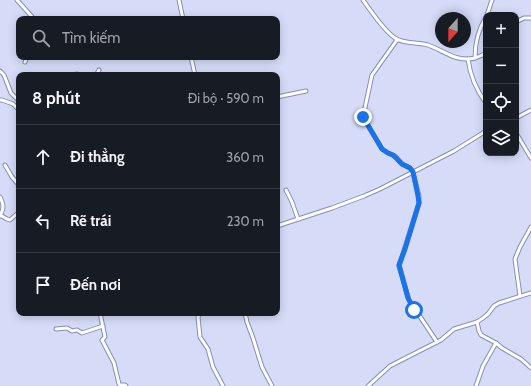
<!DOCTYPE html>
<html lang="vi">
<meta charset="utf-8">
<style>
body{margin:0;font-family:Cabin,sans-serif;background:#242831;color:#f1f3f6}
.controls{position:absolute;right:12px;top:12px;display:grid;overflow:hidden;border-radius:8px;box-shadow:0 2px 10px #0003}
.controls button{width:36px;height:36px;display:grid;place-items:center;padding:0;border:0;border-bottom:1px solid #363941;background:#171b24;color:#f1f3f6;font:20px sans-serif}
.compass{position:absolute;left:435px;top:12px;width:36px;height:36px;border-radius:50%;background:#171b24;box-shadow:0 2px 10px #0003;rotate:201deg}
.stop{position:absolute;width:12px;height:12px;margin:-9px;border:3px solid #1a73e8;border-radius:50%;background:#fff}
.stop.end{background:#1a73e8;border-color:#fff;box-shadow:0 1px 4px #0008}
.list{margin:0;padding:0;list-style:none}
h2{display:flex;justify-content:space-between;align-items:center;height:52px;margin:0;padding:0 16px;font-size:17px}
h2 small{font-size:13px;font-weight:400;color:#9ea1a6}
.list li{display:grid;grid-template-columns:26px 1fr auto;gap:12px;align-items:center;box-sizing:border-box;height:64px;padding:0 16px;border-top:1px solid #363941}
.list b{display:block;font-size:15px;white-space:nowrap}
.list em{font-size:13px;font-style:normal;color:#9ea1a6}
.icon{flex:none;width:22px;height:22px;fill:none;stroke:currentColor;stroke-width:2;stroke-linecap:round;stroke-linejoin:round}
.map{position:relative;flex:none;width:531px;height:386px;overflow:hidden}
.search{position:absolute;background:#171b24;box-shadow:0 2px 10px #0003;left:16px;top:16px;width:264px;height:44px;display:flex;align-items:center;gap:10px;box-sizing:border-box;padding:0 14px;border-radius:8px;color:#9ea1a6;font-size:15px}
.panel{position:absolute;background:#171b24;box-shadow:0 2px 10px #0003;left:16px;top:72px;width:264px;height:244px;border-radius:8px}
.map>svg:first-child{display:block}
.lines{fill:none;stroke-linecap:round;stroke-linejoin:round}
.minor-casing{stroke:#858eba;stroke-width:5}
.minor{stroke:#fff;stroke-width:3}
.route{stroke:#1a73e8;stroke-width:5}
</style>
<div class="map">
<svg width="531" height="386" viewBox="0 0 531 386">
<rect width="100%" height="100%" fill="#d6dcf8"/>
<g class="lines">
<g class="minor-casing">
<g id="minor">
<polyline points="17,0 34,19"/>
<polyline points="179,0 183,19"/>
<path d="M363,0c8,11 21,31 32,38 8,6 23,4 33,7 15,5 29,18 47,13 4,-2 7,-2 11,-5"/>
<polyline points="487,15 492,0"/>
<polyline points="516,22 524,18 531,18"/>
<polyline points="397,40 372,75 363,117 382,149 388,153 395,156 402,164 410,168 413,172 415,181 419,196 419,203 399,266 409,300 437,342"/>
<polyline points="191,57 195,75"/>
<path d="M475,58c0,-16 3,-28 11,-41"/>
<path d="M468,59c2,16 9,32 18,44"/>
<polyline points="25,62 27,57"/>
<polyline points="0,71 4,75 11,93 19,101"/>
<polyline points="73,75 77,74 79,75"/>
<polyline points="96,75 99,70"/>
<polyline points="277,97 306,91"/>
<polyline points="0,100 2,100 13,104 19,110"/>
<polyline points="516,118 531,110"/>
<polyline points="516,133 531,158"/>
<polyline points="5,165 12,177 19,185"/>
<polyline points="286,190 292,202 298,219"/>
<path d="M0,197c4,8 4,11 0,19"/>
<polyline points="0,215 7,219 10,220 19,212"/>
<polyline points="277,226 332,208 364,196 380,189 454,151 486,131"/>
<polyline points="520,296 515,259 520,247 531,227"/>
<polyline points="100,313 105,337 102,340 114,363 119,384 120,385 125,385 126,386"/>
<polyline points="200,313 198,317 200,337 208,349 213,367 223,386"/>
<polyline points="245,313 247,322 253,338 262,367 272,386"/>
<polyline points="477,322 479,331 481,335 496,343 502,348 521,359 531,368"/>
<polyline points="56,329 67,328 72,331 77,330 82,333 103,326"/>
<polyline points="368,386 390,366 441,340 454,329 477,322 483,318 488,314 494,306 499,303 531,293"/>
<polyline points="476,386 483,366 496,343"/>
</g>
</g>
<use href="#minor" class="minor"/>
</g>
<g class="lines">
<polyline class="route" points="363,117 382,149 388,153 393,155 402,164 410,168 413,172 415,181 418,196 419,203 405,249 399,265 408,298 414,310"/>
</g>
</svg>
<div class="controls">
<button>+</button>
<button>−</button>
<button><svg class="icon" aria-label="locate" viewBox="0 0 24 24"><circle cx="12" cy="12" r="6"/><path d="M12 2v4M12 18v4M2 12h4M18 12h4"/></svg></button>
<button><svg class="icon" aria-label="layers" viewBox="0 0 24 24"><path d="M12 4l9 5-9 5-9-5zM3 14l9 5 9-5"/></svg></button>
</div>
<svg class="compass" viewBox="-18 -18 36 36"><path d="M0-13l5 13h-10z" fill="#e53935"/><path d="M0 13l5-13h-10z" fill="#9ea1a6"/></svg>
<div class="stop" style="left:414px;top:310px"></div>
<div class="stop end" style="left:363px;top:117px"></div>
<div class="search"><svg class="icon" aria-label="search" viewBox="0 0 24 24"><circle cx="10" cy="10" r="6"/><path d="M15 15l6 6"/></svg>Tìm kiếm</div>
<section class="panel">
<h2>8 phút<small>Đi bộ · 590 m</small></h2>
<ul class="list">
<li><svg class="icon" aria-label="ahead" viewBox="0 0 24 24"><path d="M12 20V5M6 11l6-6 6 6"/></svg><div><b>Đi thẳng</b></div><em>360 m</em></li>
<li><svg class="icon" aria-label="left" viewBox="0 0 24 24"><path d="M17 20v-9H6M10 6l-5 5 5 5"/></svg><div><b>Rẽ trái</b></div><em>230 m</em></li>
<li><svg class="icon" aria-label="arrive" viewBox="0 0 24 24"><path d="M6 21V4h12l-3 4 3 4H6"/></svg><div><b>Đến nơi</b></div></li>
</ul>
</section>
</div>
